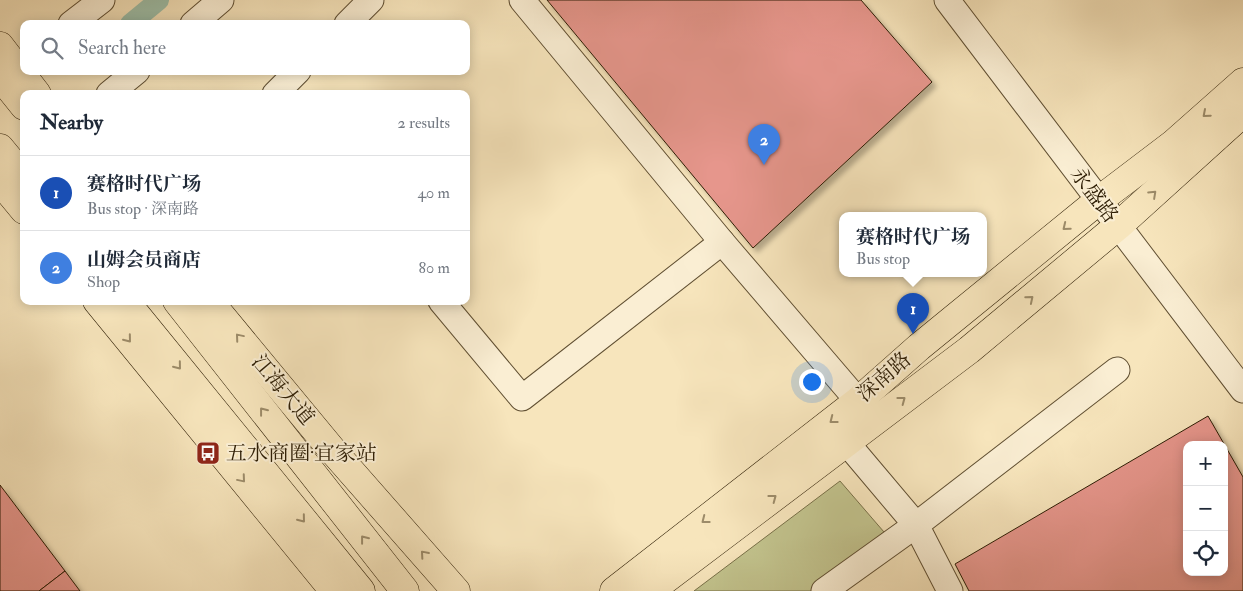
<!DOCTYPE html>
<meta charset="utf-8">
<style>
body{margin:0;font-family:"IM FELL Double Pica","Noto Serif SC",serif;background:#f2f2f3;color:#1f2937}
.controls{position:absolute;right:15px;bottom:15px;display:grid;overflow:hidden;border-radius:10px;box-shadow:0 2px 12px #0003}
.controls button{width:45px;height:45px;display:grid;place-items:center;padding:0;border:0;border-bottom:1px solid #e0e1e3;background:#fff;color:#1f2937;font:25px sans-serif}
.you{position:absolute;left:811px;top:381px;width:18px;height:18px;margin:-12px;border:4px solid #fff;border-radius:50%;background:#1a73e8;box-shadow:0 0 0 8px #1a73e833}
.badge{display:grid;place-items:center;width:32px;height:32px;border-radius:50%;background:#8f2418;color:#fff;font-size:16px;font-weight:700}
.pin{position:absolute;translate:-50% -41px;filter:drop-shadow(0 1px 2px #0008)}
.pin::after{content:'';position:absolute;top:26px;width:18px;height:15px;background:inherit;clip-path:polygon(0 0,100% 0,50% 100%)}
.popup{position:absolute;left:839px;top:212px;width:148px;height:65px;box-sizing:border-box;display:grid;place-content:center;border-radius:10px;background:#fff;filter:drop-shadow(0 1px 4px #0005);font-size:16px;white-space:nowrap;color:#747a83}
.popup b{font-size:19px;color:#1f2937}
.popup::after{content:'';position:absolute;left:50%;top:100%;margin-left:-10px;border:10px solid transparent;border-top-color:#fff}
.list{margin:0;padding:0;list-style:none}
h2{display:flex;justify-content:space-between;align-items:center;height:65px;margin:0;padding:0 20px;font-size:21px}
h2 small{font-size:16px;font-weight:400;color:#747a83}
.list li{display:grid;grid-template-columns:32px 1fr auto;gap:15px;align-items:center;box-sizing:border-box;height:75px;padding:0 20px;border-top:1px solid #e0e1e3}
.list b{display:block;font-size:19px;white-space:nowrap}
.list p{margin:0;font-size:16px;white-space:nowrap;color:#747a83}
.list em{font-size:16px;font-style:normal;color:#747a83}
.icon{flex:none;width:28px;height:28px;fill:none;stroke:currentColor;stroke-width:2;stroke-linecap:round;stroke-linejoin:round}
.map{position:relative;flex:none;width:1243px;height:591px;overflow:hidden}
.search{position:absolute;background:#fff;box-shadow:0 2px 12px #0003;left:20px;top:20px;width:450px;height:55px;display:flex;align-items:center;gap:12px;box-sizing:border-box;padding:0 18px;border-radius:10px;color:#747a83;font-size:19px}
.panel{position:absolute;background:#fff;box-shadow:0 2px 12px #0003;left:20px;top:90px;width:450px;height:215px;border-radius:10px}
.map>svg:first-child{display:block}
.green{fill:#c2c38d;stroke:#787048}
.lines{fill:none;stroke-linecap:round;stroke-linejoin:round}
.canal{stroke:#9ec0aa;stroke-width:20}
.building{fill:#e6968c;stroke:#2d1d04;fill-rule:evenodd;filter:url(#shadow)}
.minor-casing{stroke:#604f32;stroke-width:27}
.major-casing{stroke:#2d1d04;stroke-width:29}
.highway-casing{stroke:#2d1d04;stroke-width:29}
.minor{stroke:#faeed3;stroke-width:25}
.major{stroke:#f7e5bc;stroke-width:28}
.highway{stroke:#f7e5bc;stroke-width:28}
.oneway{stroke:#9c8b69}
.labels{text-anchor:middle;dominant-baseline:central;stroke-width:4;stroke-linejoin:round;paint-order:stroke}
.street-label{font-size:21px;fill:#2d1d04;stroke:#faeed3}
.poi-label{font-size:21px;fill:#2d1d04;stroke:#faeed3;text-anchor:start}
</style>
<div class="map">
<svg width="1243" height="591" viewBox="0 0 1243 591">
<defs>
<filter id="shadow"><feDropShadow dx="4.5" dy="4.5" stdDeviation="2.5" flood-color="#0004"/></filter>
</defs>
<rect width="100%" height="100%" fill="#f7e5bc"/>
<filter id="stains"><feTurbulence type="fractalNoise" baseFrequency=".004" numOctaves="4"/><feColorMatrix values="0 0 0 0 .2 0 0 0 0 .09 0 0 0 0 .02 0 0 0 .5 -.17"/></filter>
<radialGradient id="worn" r=".72"><stop offset=".6" stop-color="#630" stop-opacity="0"/><stop offset="1" stop-color="#630" stop-opacity=".3"/></radialGradient>
<polygon class="green" points="840,481 884,532 815,591 694,591"/>
<g class="lines">
<polyline class="canal" points="130,24 159,0"/>
</g>
<g class="building">
<polygon points="547,0 861,0 932,82 753,248"/>
<path d="M1208,416l35,61v114h-274l-14,-27zM1187,445h37v127h-37z"/>
<polygon points="0,485 65,571 39,591 0,591"/>
<polygon points="65,571 80,591 39,591"/>
</g>
<g class="lines">
<g class="minor-casing">
<g id="minor">
<polyline points="522,0 722,242 858,401"/>
<polyline points="947,0 1243,390"/>
<polyline points="71,24 102,0"/>
<polyline points="193,24 221,0"/>
<polyline points="347,24 371,0"/>
<polyline points="109,94 137,71"/>
<polyline points="275,94 298,71"/>
<polyline points="441,301 522,398 722,242"/>
<polyline points="846,442 916,525 950,591"/>
<polyline points="824,591 916,525 1117,370"/>
</g>
</g>
<g class="major-casing">
<g id="major">
<polyline points="0,46 37,94"/>
<polyline points="0,181 24,210"/>
<polyline points="97,301 334,591"/>
<polyline points="209,301 333,451 456,591"/>
<polyline points="614,591 858,401 919,347 1098,201 1173,144 1243,82"/>
<polyline points="650,591 969,350 1118,226 1243,113"/>
</g>
</g>
<g class="highway-casing">
<g id="highway">
<polyline points="0,76 24,106"/>
<polyline points="0,148 24,177"/>
<polyline points="125,301 361,591"/>
<polyline points="177,301 405,591"/>
</g>
</g>
<use href="#minor" class="minor"/>
<use href="#major" class="major"/>
<use href="#highway" class="highway"/>
</g>
<defs><path id="oneway-chevron" d="M-2-3.5L2.5 0L-2 3.5" fill="none" stroke-width="1.6" stroke-linecap="round" stroke-linejoin="round" transform="scale(1.25)"/></defs>
<g class="oneway">
<use href="#oneway-chevron" transform="translate(1206 114) rotate(139)"/>
<use href="#oneway-chevron" transform="translate(1153 194) rotate(-43)"/>
<use href="#oneway-chevron" transform="translate(1066 227) rotate(141)"/>
<use href="#oneway-chevron" transform="translate(1030 299) rotate(-40)"/>
<use href="#oneway-chevron" transform="translate(239 337) rotate(-130)"/>
<use href="#oneway-chevron" transform="translate(128 339) rotate(51)"/>
<use href="#oneway-chevron" transform="translate(178 366) rotate(51)"/>
<use href="#oneway-chevron" transform="translate(902 400) rotate(-37)"/>
<use href="#oneway-chevron" transform="translate(263 411) rotate(-128)"/>
<use href="#oneway-chevron" transform="translate(833 420) rotate(142)"/>
<use href="#oneway-chevron" transform="translate(242 479) rotate(50)"/>
<use href="#oneway-chevron" transform="translate(773 498) rotate(-37)"/>
<use href="#oneway-chevron" transform="translate(302 519) rotate(51)"/>
<use href="#oneway-chevron" transform="translate(705 520) rotate(142)"/>
<use href="#oneway-chevron" transform="translate(364 539) rotate(-128)"/>
<use href="#oneway-chevron" transform="translate(424 554) rotate(-131)"/>
</g>
<defs>
<g id="bus-square" transform="scale(1.25)"><rect x="-9" y="-9" width="18" height="18" rx="4" fill="#8f2418" stroke="#faeed3"/><path d="M-5-6H5V4H4V6H2V4H-2V6H-4V4H-5ZM-3.5-4V0h7V-4ZM-3.5 1.2v1.5H-2V1.2ZM2 1.2v1.5H3.5V1.2Z" fill="#fff"/></g>
</defs>
<g fill-rule="evenodd">
<use href="#bus-square" x="208" y="453"/>
</g>
<g class="labels">
<g class="street-label">
<text transform="translate(1094 195) rotate(53)">永盛路</text>
<text transform="translate(884 377) rotate(-41)">深南路</text>
<text transform="translate(283 390) rotate(50)">江海大道</text>
</g>
<g class="poi-label">
<text x="226" y="453">五水商圈·宜家站</text>
</g>
</g>
<rect width="100%" height="100%" filter="url(#stains)"/>
<rect width="100%" height="100%" fill="url(#worn)"/>
</svg>
<div class="controls">
<button>+</button>
<button>−</button>
<button><svg class="icon" aria-label="locate" viewBox="0 0 24 24"><circle cx="12" cy="12" r="6"/><path d="M12 2v4M12 18v4M2 12h4M18 12h4"/></svg></button>
</div>
<div class="you"></div>
<div class="pin badge" style="left:913px;top:334px;background:#1a4fb4">1</div>
<div class="popup"><b>赛格时代广场</b>Bus stop</div>
<div class="pin badge" style="left:764px;top:165px;background:#3f7fe0">2</div>
<div class="search"><svg class="icon" aria-label="search" viewBox="0 0 24 24"><circle cx="10" cy="10" r="6"/><path d="M15 15l6 6"/></svg>Search here</div>
<section class="panel">
<h2>Nearby<small>2 results</small></h2>
<ul class="list">
<li><span class="badge" style="background:#1a4fb4">1</span><div><b>赛格时代广场</b><p>Bus stop · 深南路</p></div><em>40 m</em></li>
<li><span class="badge" style="background:#3f7fe0">2</span><div><b>山姆会员商店</b><p>Shop</p></div><em>80 m</em></li>
</ul>
</section>
</div>
